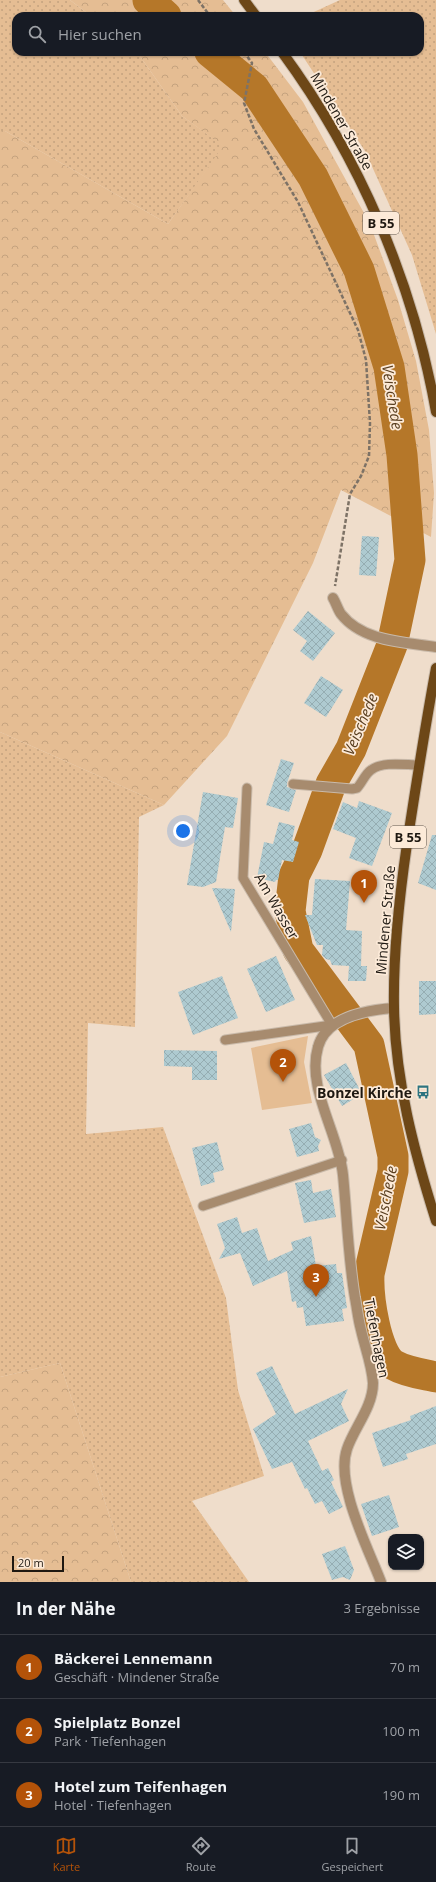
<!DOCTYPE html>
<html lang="de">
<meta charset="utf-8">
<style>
body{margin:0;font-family:"Open Sans",sans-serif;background:#20242c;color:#f1f3f6}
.controls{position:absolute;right:12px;bottom:12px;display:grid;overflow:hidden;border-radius:8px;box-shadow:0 1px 3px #0004}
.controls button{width:36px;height:36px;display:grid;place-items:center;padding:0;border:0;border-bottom:1px solid #363941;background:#171b24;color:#f1f3f6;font:20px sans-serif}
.scale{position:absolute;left:12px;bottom:10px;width:52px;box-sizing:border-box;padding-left:4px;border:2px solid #1e1811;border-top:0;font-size:11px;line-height:14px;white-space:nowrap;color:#1e1811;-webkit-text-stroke:3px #fcead8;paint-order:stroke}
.you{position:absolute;left:183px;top:831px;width:14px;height:14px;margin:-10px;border:3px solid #fff;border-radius:50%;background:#1a73e8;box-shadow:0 0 0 6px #1a73e833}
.badge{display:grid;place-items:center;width:26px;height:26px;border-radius:50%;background:#b45309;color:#fff;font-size:13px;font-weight:700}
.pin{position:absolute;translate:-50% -33px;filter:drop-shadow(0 1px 2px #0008)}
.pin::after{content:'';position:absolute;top:21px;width:14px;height:12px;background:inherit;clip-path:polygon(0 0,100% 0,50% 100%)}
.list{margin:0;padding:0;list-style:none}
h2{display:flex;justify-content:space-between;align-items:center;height:52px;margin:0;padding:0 16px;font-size:17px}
h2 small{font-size:13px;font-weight:400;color:#9ea1a6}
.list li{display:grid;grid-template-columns:26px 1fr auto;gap:12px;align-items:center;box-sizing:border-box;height:64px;padding:0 16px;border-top:1px solid #363941}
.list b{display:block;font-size:15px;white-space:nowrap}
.list p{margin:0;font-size:13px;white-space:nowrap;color:#9ea1a6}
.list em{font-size:13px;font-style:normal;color:#9ea1a6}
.icon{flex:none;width:22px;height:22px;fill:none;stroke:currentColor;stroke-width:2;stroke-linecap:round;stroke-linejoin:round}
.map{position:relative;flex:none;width:436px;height:1582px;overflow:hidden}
.search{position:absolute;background:#171b24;box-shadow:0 1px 3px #0004;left:12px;right:12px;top:12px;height:44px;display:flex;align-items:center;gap:10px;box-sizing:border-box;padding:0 14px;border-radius:12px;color:#9ea1a6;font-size:15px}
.sheet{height:244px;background:#171b24}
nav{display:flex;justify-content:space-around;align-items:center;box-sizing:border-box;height:56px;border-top:1px solid #363941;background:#171b24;font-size:11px;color:#9ea1a6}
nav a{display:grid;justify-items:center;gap:2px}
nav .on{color:#b45309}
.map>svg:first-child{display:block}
.grass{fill:url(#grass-dots)}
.forest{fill:url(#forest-crowns)}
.park{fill:#e5bd93}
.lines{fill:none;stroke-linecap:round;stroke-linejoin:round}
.river{stroke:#b57729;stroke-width:31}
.building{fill:url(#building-cross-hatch)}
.lane-casing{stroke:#c9baaa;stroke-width:11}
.street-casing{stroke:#c9baaa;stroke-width:12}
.primary-casing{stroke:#c9baaa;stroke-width:12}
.path{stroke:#7d7266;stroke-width:2.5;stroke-dasharray:4 2;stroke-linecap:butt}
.lane{stroke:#a78b6e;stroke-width:9}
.street{stroke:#a78b6e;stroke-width:10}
.primary{stroke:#6d4717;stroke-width:10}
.labels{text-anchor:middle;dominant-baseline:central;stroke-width:3.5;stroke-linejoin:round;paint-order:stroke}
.shield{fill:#fcead8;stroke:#61574d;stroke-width:1}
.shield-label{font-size:13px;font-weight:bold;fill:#1e1811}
.street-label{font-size:14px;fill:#1e1811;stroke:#fcead8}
.poi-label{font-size:14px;font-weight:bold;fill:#1e1811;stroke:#fcead8;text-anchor:end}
.water-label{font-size:15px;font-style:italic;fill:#583d1e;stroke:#fcead8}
</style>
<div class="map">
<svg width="436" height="1582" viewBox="0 0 436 1582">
<defs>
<pattern id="grass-dots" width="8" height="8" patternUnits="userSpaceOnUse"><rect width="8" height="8" fill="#e5bd93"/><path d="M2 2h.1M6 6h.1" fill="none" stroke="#c4a27e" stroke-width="1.8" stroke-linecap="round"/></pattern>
<pattern id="forest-crowns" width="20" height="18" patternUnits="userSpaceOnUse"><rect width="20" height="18" fill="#e5bd93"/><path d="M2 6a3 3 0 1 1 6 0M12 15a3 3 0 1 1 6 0" fill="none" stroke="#c4a27e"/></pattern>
<pattern id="building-cross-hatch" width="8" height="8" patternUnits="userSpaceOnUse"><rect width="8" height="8" fill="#aecad0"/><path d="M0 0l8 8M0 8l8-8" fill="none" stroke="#95adb2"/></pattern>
</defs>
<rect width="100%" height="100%" fill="#efddcb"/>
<g class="grass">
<polygon points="0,0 70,0 91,16 16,16 16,52 137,52 182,116 224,146 168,224 5,131 0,131"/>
<polygon points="340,0 436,0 436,334 412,255 365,151 300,52 420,52 420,16 305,16"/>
<polygon points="0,732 164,805 139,817 135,1027 88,1023 86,1134 163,1127 226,1298 238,1390 264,1476 192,1501 249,1582 131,1582 60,1363 0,1377"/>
</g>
<g class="forest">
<polygon points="70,0 223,0 236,16 91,16"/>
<polygon points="137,52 265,52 303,102 370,224 398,300 416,361 429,430 434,493 431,537 341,490 313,563 227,736 164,805 0,732 0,131 5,131 168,224 223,146 182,116"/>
<polygon points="60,1363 131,1582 0,1582 0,1377"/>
</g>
<polygon class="park" points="308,1036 304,1062 312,1103 262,1110 251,1048"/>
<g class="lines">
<g class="river">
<polyline points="148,0 166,16"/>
<path d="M210,52l44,36 59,89 46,93 30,97 13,88 8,105 -18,85 -41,104 -20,35 -24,66 -13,26 -4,35 8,39 71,95 24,111v15l-24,103c-1,21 6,79 25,91 12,7 29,9 42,12"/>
</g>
</g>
<g class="building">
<polygon points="362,536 379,537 376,576 359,575"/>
<polygon points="308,611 335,633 313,661 300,651 307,641 293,630"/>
<polygon points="321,676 343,690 326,717 304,703"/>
<polygon points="281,759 294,763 287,783 287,787 296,790 289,812 266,805"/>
<polygon points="203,792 238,798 233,828 225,827 216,882 203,887 187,885"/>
<polygon points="359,801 392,813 372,866 349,858 356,838 333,829 343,802 357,808"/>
<polygon points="279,822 295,826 292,840 299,842 293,862 282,860 278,880 276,880 275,882 257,878 264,842 273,844"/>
<polygon points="432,835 436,835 436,890 418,883"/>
<polygon points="315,879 350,881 346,930 362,931 361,966 367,966 366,981 348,981 349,966 332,965 330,960 326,959 322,955 323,945 317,945 305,915 312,915"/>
<polygon points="212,888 235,889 231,932"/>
<polygon points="276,956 295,1000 266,1012 247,969"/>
<polygon points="222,976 238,1018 193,1035 178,992"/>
<polygon points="419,981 436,981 436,1014 419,1015"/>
<polygon points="164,1050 217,1051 217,1080 192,1080 192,1067 164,1066"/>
<polygon points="346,1063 362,1094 342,1106 324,1075"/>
<polygon points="311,1123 315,1137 321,1140 318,1146 319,1151 297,1157 289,1129"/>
<polygon points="217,1142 224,1170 213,1173 215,1182 201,1186 192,1148"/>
<polygon points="311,1180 313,1193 331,1189 336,1217 304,1223 295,1183"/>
<polygon points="237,1217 242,1233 257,1228 268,1261 293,1250 291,1242 311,1236 316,1266 336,1264 337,1273 342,1273 347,1308 342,1309 344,1321 306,1326 303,1307 297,1308 296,1301 292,1302 287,1271 253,1286 240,1253 219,1259 225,1248 217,1224"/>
<polygon points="272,1366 295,1414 348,1389 341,1404 349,1421 308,1441 322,1471 328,1468 334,1480 331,1482 343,1507 329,1514 322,1501 315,1504 307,1488 305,1489 292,1462 272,1469 253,1429 276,1414 256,1373"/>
<polygon points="436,1406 436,1444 406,1454 408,1459 383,1467 372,1433 411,1420 410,1416"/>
<polygon points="389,1495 399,1527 372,1536 361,1504"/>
<polygon points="345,1546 354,1570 350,1580 343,1577 332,1580 322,1554"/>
</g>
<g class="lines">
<g class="lane-casing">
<g id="lane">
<path d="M293,784l59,5 5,-1c5,-5 8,-14 14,-18 12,-9 34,-5 47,-5"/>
<polyline points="225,1040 332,1025 243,878 247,788"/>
<polyline points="203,1206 342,1160"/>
</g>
</g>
<g class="street-casing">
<g id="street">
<path d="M333,598c3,5 5,12 8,16 22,28 63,28 95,33"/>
<path d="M381,1582c-13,-34 -46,-98 -34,-133 7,-21 26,-42 26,-66 -1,-18 -8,-35 -12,-53 -3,-11 -4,-22 -6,-32 -7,-41 -8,-82 -12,-123 -4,-41 -37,-87 -25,-128 8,-30 49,-37 76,-39"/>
</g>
</g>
<g class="primary-casing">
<g id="primary">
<polyline points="244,0 256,16"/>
<path d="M282,52c78,106 131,230 154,360"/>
<path d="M436,668c-11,59 -20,117 -29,176 -8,55 -14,108 -13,163 1,73 20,144 42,214"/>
</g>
</g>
<g class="path">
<polyline points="198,0 210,16"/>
<polyline points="244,52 252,63 244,103 254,129 298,202 358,330 366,360 370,423 369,456 361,476 350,494 335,586"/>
</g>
<use href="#lane" class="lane"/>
<use href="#street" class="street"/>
<use href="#primary" class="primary"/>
</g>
<defs>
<g id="bus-bare" transform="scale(1.08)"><path d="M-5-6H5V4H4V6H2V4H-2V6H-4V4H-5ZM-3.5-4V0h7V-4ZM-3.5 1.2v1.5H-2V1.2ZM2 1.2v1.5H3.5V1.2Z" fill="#2d7480" stroke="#fcead8" stroke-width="2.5" paint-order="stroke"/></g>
</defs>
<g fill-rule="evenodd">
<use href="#bus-bare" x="423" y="1092"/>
</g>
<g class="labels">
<g class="shield">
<rect x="363" y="212" width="36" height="22" rx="3"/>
<rect x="390" y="826" width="36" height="22" rx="3"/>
</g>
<g class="shield-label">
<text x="381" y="223">B 55</text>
<text x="408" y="837">B 55</text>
</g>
<g class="street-label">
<text transform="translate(342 121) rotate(60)">Mindener Straße</text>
<text transform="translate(277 906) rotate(60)">Am Wasser</text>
<text transform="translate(385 920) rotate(-85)">Mindener Straße</text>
<text transform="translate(377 1338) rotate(79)">Tiefenhagen</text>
</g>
<g class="poi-label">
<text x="412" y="1092">Bonzel Kirche</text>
</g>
<g class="water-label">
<text transform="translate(393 397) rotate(81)">Veischede</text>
<text transform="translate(360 724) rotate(-67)">Veischede</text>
<text transform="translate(385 1198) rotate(-79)">Veischede</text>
</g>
</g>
</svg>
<div class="controls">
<button><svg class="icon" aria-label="layers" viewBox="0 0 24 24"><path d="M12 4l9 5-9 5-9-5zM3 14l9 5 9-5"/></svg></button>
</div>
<div class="scale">20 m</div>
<div class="you"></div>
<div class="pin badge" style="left:364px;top:903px">1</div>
<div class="pin badge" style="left:283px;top:1082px">2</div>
<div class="pin badge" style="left:316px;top:1297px">3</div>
<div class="search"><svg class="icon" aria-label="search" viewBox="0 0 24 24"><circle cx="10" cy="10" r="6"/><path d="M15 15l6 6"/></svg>Hier suchen</div>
</div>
<section class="sheet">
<h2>In der Nähe<small>3 Ergebnisse</small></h2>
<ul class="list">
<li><span class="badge">1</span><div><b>Bäckerei Lennemann</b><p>Geschäft · Mindener Straße</p></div><em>70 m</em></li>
<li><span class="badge">2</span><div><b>Spielplatz Bonzel</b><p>Park · Tiefenhagen</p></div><em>100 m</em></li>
<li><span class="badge">3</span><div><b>Hotel zum Teifenhagen</b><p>Hotel · Tiefenhagen</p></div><em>190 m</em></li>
</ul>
</section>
<nav>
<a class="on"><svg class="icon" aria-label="map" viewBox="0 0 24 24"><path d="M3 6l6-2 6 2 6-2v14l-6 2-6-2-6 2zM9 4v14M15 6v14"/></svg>Karte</a>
<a><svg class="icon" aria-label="directions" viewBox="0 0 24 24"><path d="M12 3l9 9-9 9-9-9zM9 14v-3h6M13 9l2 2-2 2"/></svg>Route</a>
<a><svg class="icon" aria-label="saved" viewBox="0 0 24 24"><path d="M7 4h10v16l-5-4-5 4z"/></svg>Gespeichert</a>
</nav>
